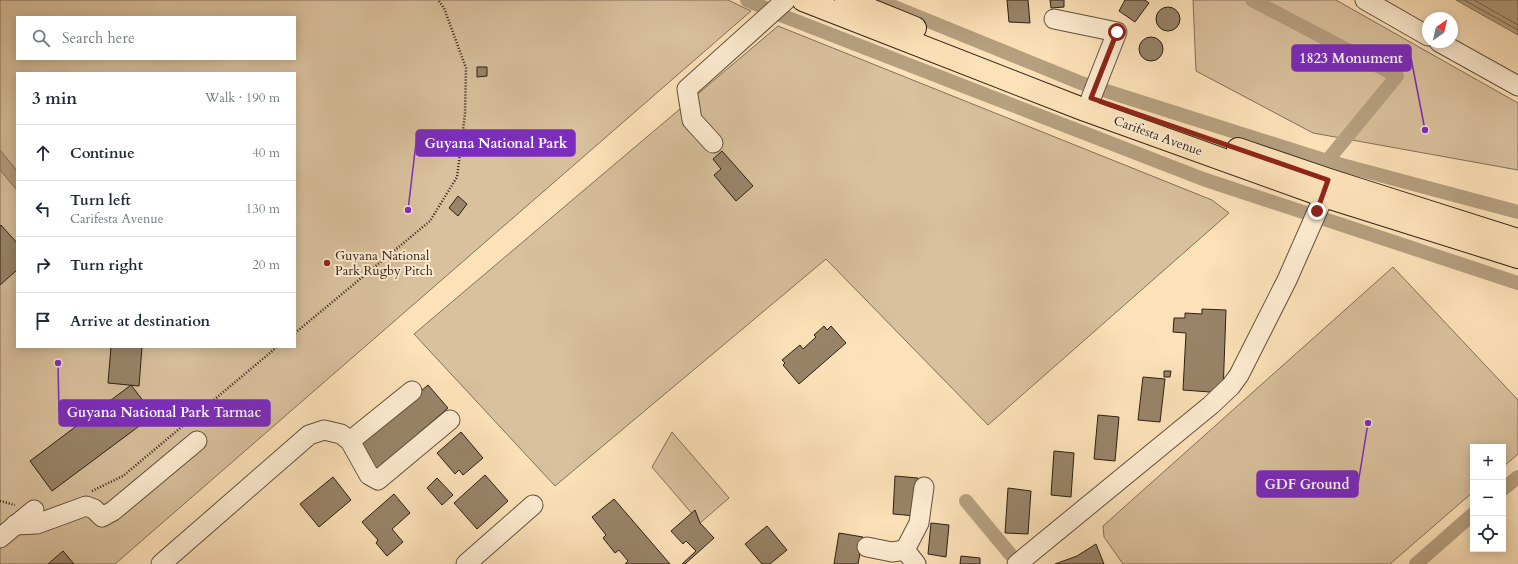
<!DOCTYPE html>
<meta charset="utf-8">
<style>
body{margin:0;font-family:Cardo,serif;background:#f2f2f3;color:#1f2937}
.controls{position:absolute;right:12px;bottom:12px;display:grid;overflow:hidden;border-radius:0px;box-shadow:0 2px 10px #0003}
.controls button{width:36px;height:36px;display:grid;place-items:center;padding:0;border:0;border-bottom:1px solid #e0e1e3;background:#fff;color:#1f2937;font:20px sans-serif}
.compass{position:absolute;left:1422px;top:12px;width:36px;height:36px;border-radius:50%;background:#fff;box-shadow:0 2px 10px #0003;rotate:34deg}
.stop{position:absolute;width:12px;height:12px;margin:-9px;border:3px solid #8f2418;border-radius:50%;background:#fff}
.stop.end{background:#8f2418;border-color:#fff;box-shadow:0 1px 4px #0008}
.list{margin:0;padding:0;list-style:none}
h2{display:flex;justify-content:space-between;align-items:center;height:52px;margin:0;padding:0 16px;font-size:17px}
h2 small{font-size:13px;font-weight:400;color:#747a83}
.list li{display:grid;grid-template-columns:26px 1fr auto;gap:12px;align-items:center;box-sizing:border-box;height:56px;padding:0 16px;border-top:1px solid #e0e1e3}
.list b{display:block;font-size:15px;white-space:nowrap}
.list p{margin:0;font-size:13px;white-space:nowrap;color:#747a83}
.list em{font-size:13px;font-style:normal;color:#747a83}
.icon{flex:none;width:22px;height:22px;fill:none;stroke:currentColor;stroke-width:2;stroke-linecap:round;stroke-linejoin:round}
.map{position:relative;flex:none;width:1518px;height:564px;overflow:hidden}
.search{position:absolute;background:#fff;box-shadow:0 2px 10px #0003;left:16px;top:16px;width:280px;height:44px;display:flex;align-items:center;gap:10px;box-sizing:border-box;padding:0 14px;border-radius:0px;color:#747a83;font-size:15px}
.panel{position:absolute;background:#fff;box-shadow:0 2px 10px #0003;left:16px;top:72px;width:280px;height:276px;border-radius:0px}
.map>svg:first-child{display:block}
.green{fill:#d9c19d;stroke:#827058;fill-rule:evenodd}
.water{fill:#b6a080;stroke:#7f6c54}
.lines{fill:none;stroke-linecap:round;stroke-linejoin:round}
.shore{stroke:#716049;stroke-width:1}
.canal{stroke:#b6a080;stroke-width:14}
.building{fill:#998469;stroke:#2c1f12}
.minor-casing{stroke:#60503c;stroke-width:21}
.major-casing{stroke:#2c1f12;stroke-width:24}
.path{stroke:#2c1f12;stroke-width:2.5;stroke-dasharray:1 2;stroke-linecap:butt}
.minor{stroke:#feecd2;stroke-width:19}
.major{stroke:#fde2b9;stroke-width:22}
.route{stroke:#8f2418;stroke-width:5}
.poi-dot{fill:#8f2418;stroke:#feecd2;stroke-width:1.5}
.labels{text-anchor:middle;dominant-baseline:central;stroke-width:4;stroke-linejoin:round;paint-order:stroke}
.street-label{font-size:13px;fill:#2c1f12;stroke:#feecd2}
.poi-label{font-size:13px;fill:#2c1f12;stroke:#feecd2;text-anchor:start}
.leader{fill:none;stroke:#7b2cbf;stroke-width:1.5}
.callout-dot{fill:#7b2cbf;stroke:#feecd2;stroke-width:1.5}
.callout{fill:#7b2cbf;stroke:#7b2cbf;stroke-width:1.5}
.callout-label{font-size:14px;text-anchor:middle;font-weight:bold;fill:#fff}
</style>
<div class="map">
<svg width="1518" height="564" viewBox="0 0 1518 564">
<rect width="100%" height="100%" fill="#fde2b9"/>
<filter id="stains"><feTurbulence type="fractalNoise" baseFrequency=".005" numOctaves="4"/><feColorMatrix values="0 0 0 0 .2 0 0 0 0 .09 0 0 0 0 .02 0 0 0 .5 -.17"/></filter>
<radialGradient id="worn" r=".72"><stop offset=".6" stop-color="#630" stop-opacity="0"/><stop offset="1" stop-color="#630" stop-opacity=".3"/></radialGradient>
<g class="green">
<path d="M0,0h728l23,11 -636,553h-115zM17,17h278v42h-278zM17,73h278v274h-278z"/>
<polygon points="1193,0 1336,0 1518,103 1518,170 1313,133 1196,71"/>
<polygon points="778,26 1212,200 1229,213 988,425 826,259 555,486 414,334"/>
<polygon points="1393,267 1518,400 1518,454 1503,467 1503,447 1473,447 1473,492 1390,564 1123,564 1104,537 1103,526"/>
<polygon points="672,432 729,498 700,523 652,467"/>
</g>
<g class="water">
<polygon points="1456,0 1518,0 1518,35"/>
<polygon points="0,150 17,171 17,190 0,170"/>
</g>
<g class="lines">
<g class="shore">
<polyline points="1464,0 1518,30"/>
<polyline points="1474,0 1518,25"/>
</g>
<g class="canal">
<polyline points="747,0 778,14 1203,179 1518,283"/>
<polyline points="877,0 1081,83 1327,161 1518,212"/>
<polyline points="1252,0 1397,76 1327,161"/>
<polyline points="1503,489 1518,477"/>
<polyline points="966,501 1011,555"/>
<polyline points="1416,564 1473,514"/>
</g>
</g>
<g class="building">
<polygon points="1007,0 1028,0 1030,23 1009,22"/>
<polygon points="1050,0 1064,0 1064,7 1051,8"/>
<polygon points="1125,0 1145,0 1149,3 1135,22 1119,11"/>
<circle cx="1168" cy="19" r="12"/>
<circle cx="1151" cy="49" r="12"/>
<polygon points="477,67 487,67 487,76 477,77"/>
<polygon points="722,151 753,186 736,201 714,175 721,169 713,159"/>
<polygon points="458,196 467,204 458,216 449,208"/>
<polygon points="1,225 17,243 17,270 0,285 0,226"/>
<polygon points="1202,309 1226,310 1223,393 1183,390 1186,333 1173,332 1174,318 1185,318 1185,313 1202,314"/>
<polygon points="824,326 827,330 831,326 846,343 799,384 783,365 785,363 782,360 800,345 803,349 816,337 814,335"/>
<polygon points="111,347 142,347 139,386 108,383"/>
<polygon points="1164,371 1171,371 1170,377 1164,377"/>
<polygon points="1143,377 1165,379 1160,422 1138,420"/>
<polygon points="131,385 154,415 52,491 30,461"/>
<polygon points="428,385 448,408 376,470 356,447"/>
<polygon points="1098,415 1119,417 1115,461 1094,459"/>
<polygon points="461,432 483,458 463,475 459,470 455,474 437,453"/>
<polygon points="1054,451 1074,453 1071,497 1051,495"/>
<polygon points="485,475 508,501 477,529 454,503"/>
<polygon points="895,476 918,478 916,516 893,514"/>
<polygon points="333,477 351,500 319,527 300,504"/>
<polygon points="437,478 453,495 442,505 427,488"/>
<polygon points="1008,488 1031,491 1028,534 1005,533"/>
<polygon points="394,494 410,513 392,529 403,542 387,556 376,543 378,540 362,522"/>
<polygon points="614,499 670,564 625,564 628,561 619,550 615,553 603,538 606,535 592,517"/>
<polygon points="695,510 700,523 714,538 685,564 682,564 696,551 686,541 683,544 671,531"/>
<polygon points="931,523 949,525 946,557 928,554"/>
<polygon points="767,526 787,550 770,564 762,564 745,544"/>
<polygon points="839,533 863,537 858,564 834,564"/>
<polygon points="1096,544 1104,564 1055,564 1077,556"/>
<polygon points="63,551 74,564 48,564"/>
<polygon points="961,556 980,558 980,564 960,564"/>
</g>
<g class="lines">
<g class="minor-casing">
<g id="minor">
<polyline points="1365,0 1428,36"/>
<polyline points="1054,19 1117,32 1091,98"/>
<polyline points="1439,42 1518,86"/>
<polyline points="713,143 692,120 687,89 786,0"/>
<polyline points="350,441 412,391"/>
<polyline points="15,525 37,524 86,506 94,509 102,517 113,511 197,441"/>
<polyline points="0,538 34,510"/>
<polyline points="867,547 892,552 905,550"/>
<polyline points="905,550 919,523 924,487"/>
<polyline points="905,550 916,564"/>
<polyline points="161,564 309,435 324,430 341,434 350,441 369,475 378,480 450,420"/>
<polyline points="466,564 533,505"/>
<polyline points="1017,564 1211,405 1231,386 1239,375 1287,280 1324,196 1328,182"/>
</g>
</g>
<g class="major-casing">
<g id="major">
<polyline points="803,0 1085,110 1324,196 1518,257"/>
<polyline points="846,0 915,28"/>
<polyline points="1238,149 1329,180 1518,240"/>
</g>
</g>
<g class="path">
<polyline points="295,333 430,221 457,177 465,114 466,68 444,8 438,0"/>
<polyline points="92,491 123,476 277,347"/>
<polyline points="0,501 15,505"/>
</g>
<use href="#minor" class="minor"/>
<use href="#major" class="major"/>
</g>
<g class="lines">
<polyline class="route" points="1117,32 1091,98 1328,180 1317,211"/>
</g>
<circle class="poi-dot" cx="327" cy="263" r="4"/>
<g class="labels">
<g class="street-label">
<text transform="translate(1158 136) rotate(20)">Carifesta Avenue</text>
</g>
<g class="poi-label">
<text x="335" y="256">Guyana National<tspan x="335" dy="15">Park Rugby Pitch</tspan></text>
</g>
</g>
<path class="leader" d="M1425 130L1411 58M408 210L416 143M58 363L59 413M1368 423L1358 484"/>
<g class="callout-dot">
<circle cx="1425" cy="130" r="4"/>
<circle cx="408" cy="210" r="4"/>
<circle cx="58" cy="363" r="4"/>
<circle cx="1368" cy="423" r="4"/>
</g>
<g class="callout">
<rect x="1292" y="45" width="119" height="26" rx="4"/>
<rect x="416" y="130" width="159" height="26" rx="4"/>
<rect x="59" y="400" width="211" height="26" rx="4"/>
<rect x="1257" y="471" width="101" height="26" rx="4"/>
</g>
<g class="callout-label">
<text x="1351" y="63">1823 Monument</text>
<text x="496" y="148">Guyana National Park</text>
<text x="164" y="417">Guyana National Park Tarmac</text>
<text x="1307" y="489">GDF Ground</text>
</g>
<rect width="100%" height="100%" filter="url(#stains)"/>
<rect width="100%" height="100%" fill="url(#worn)"/>
</svg>
<div class="controls">
<button>+</button>
<button>−</button>
<button><svg class="icon" aria-label="locate" viewBox="0 0 24 24"><circle cx="12" cy="12" r="6"/><path d="M12 2v4M12 18v4M2 12h4M18 12h4"/></svg></button>
</div>
<svg class="compass" viewBox="-18 -18 36 36"><path d="M0-13l5 13h-10z" fill="#e53935"/><path d="M0 13l5-13h-10z" fill="#747a83"/></svg>
<div class="stop" style="left:1117px;top:32px"></div>
<div class="stop end" style="left:1317px;top:211px"></div>
<div class="search"><svg class="icon" aria-label="search" viewBox="0 0 24 24"><circle cx="10" cy="10" r="6"/><path d="M15 15l6 6"/></svg>Search here</div>
<section class="panel">
<h2>3 min<small>Walk · 190 m</small></h2>
<ul class="list">
<li><svg class="icon" aria-label="ahead" viewBox="0 0 24 24"><path d="M12 20V5M6 11l6-6 6 6"/></svg><div><b>Continue</b></div><em>40 m</em></li>
<li><svg class="icon" aria-label="left" viewBox="0 0 24 24"><path d="M17 20v-9H6M10 6l-5 5 5 5"/></svg><div><b>Turn left</b><p>Carifesta Avenue</p></div><em>130 m</em></li>
<li><svg class="icon" aria-label="right" viewBox="0 0 24 24"><path d="M7 20v-9h11M14 6l5 5-5 5"/></svg><div><b>Turn right</b></div><em>20 m</em></li>
<li><svg class="icon" aria-label="arrive" viewBox="0 0 24 24"><path d="M6 21V4h12l-3 4 3 4H6"/></svg><div><b>Arrive at destination</b></div></li>
</ul>
</section>
</div>
